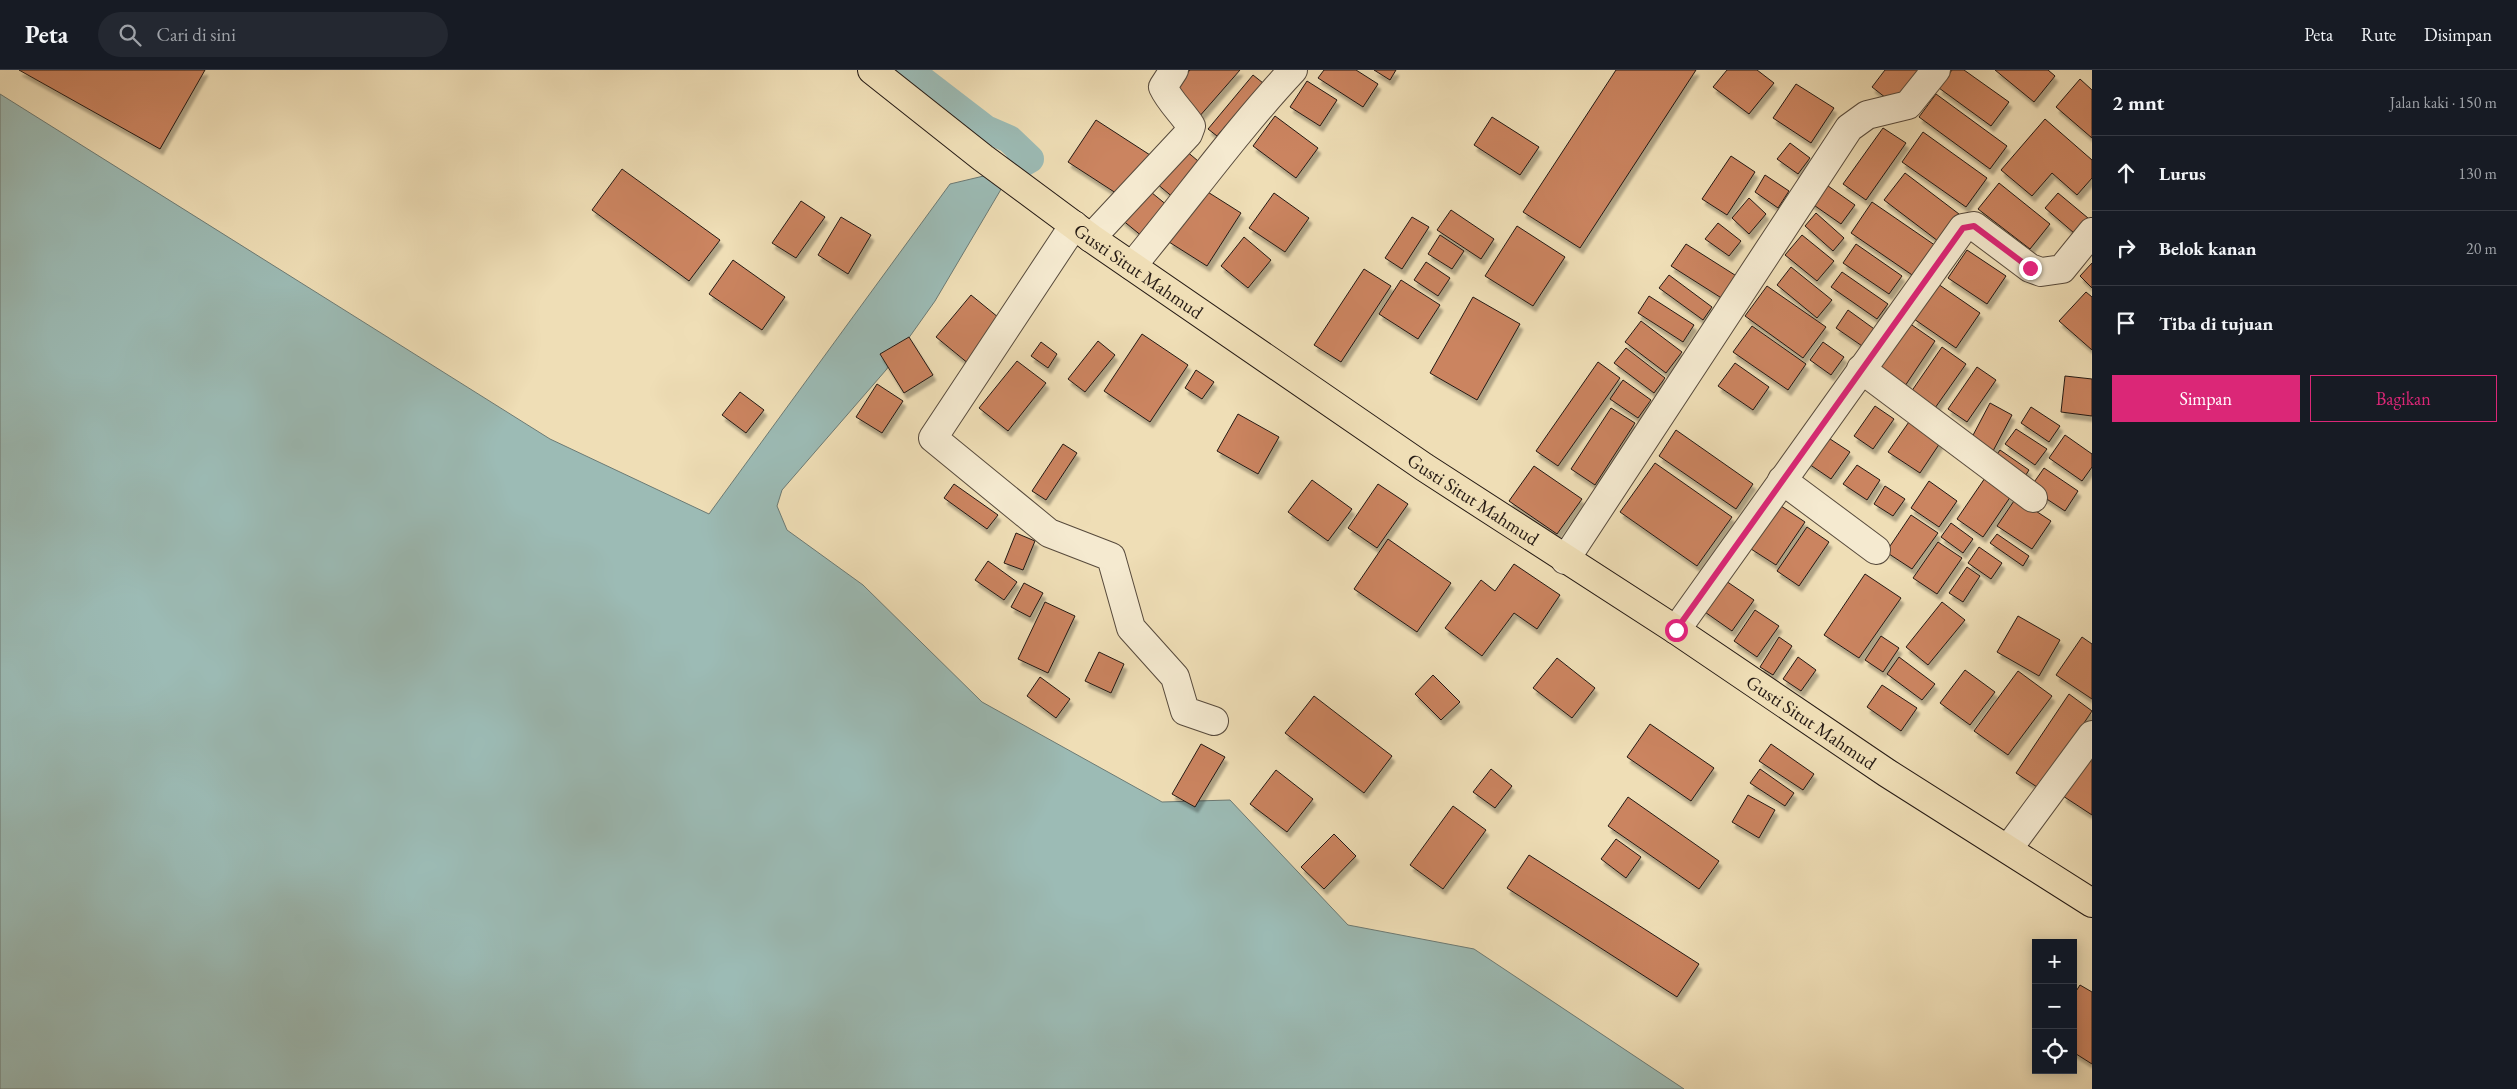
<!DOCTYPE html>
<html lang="id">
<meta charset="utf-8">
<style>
body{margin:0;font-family:"EB Garamond",serif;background:#242831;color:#f1f3f6}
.controls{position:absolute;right:15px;bottom:15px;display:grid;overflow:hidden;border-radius:0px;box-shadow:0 2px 12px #0003}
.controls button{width:45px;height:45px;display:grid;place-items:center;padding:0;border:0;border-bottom:1px solid #363941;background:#171b24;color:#f1f3f6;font:25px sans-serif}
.stop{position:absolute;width:15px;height:15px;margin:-11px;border:4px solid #db2777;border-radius:50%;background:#fff}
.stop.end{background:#db2777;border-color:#fff;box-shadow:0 1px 5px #0008}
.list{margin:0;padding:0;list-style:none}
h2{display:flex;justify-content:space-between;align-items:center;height:65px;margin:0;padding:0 20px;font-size:21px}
h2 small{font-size:16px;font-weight:400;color:#9ea1a6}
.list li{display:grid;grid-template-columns:32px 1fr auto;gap:15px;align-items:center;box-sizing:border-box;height:75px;padding:0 20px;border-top:1px solid #363941}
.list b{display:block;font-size:19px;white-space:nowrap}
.list em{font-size:16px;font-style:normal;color:#9ea1a6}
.actions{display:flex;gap:10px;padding:15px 20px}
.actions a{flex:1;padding:11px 0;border:1px solid #db2777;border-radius:0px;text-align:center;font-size:18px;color:#db2777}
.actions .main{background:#db2777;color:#fff}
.icon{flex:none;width:28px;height:28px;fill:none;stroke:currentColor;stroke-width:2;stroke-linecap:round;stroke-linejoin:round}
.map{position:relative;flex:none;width:2092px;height:1019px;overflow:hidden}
header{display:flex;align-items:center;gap:30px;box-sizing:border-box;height:70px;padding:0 25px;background:#171b24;border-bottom:1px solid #363941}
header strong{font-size:24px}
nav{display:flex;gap:28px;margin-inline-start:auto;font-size:18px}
.search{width:350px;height:45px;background:#242831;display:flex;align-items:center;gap:12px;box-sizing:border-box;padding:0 18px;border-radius:28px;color:#9ea1a6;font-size:19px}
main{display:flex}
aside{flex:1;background:#171b24}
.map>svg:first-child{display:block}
.water{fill:#9cbbb5;stroke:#6c7a74}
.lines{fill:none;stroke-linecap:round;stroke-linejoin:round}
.canal{stroke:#9cbbb5;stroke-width:28}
.building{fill:#cb8460;stroke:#241913;filter:url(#shadow)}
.minor-casing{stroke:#574a3c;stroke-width:30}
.trunk-casing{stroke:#241913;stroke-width:30}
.minor{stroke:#f5ead0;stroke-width:28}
.trunk{stroke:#efdeb6;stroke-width:28}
.route{stroke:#db2777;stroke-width:6}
.labels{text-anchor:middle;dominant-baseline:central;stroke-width:4;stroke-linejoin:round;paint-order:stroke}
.street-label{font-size:19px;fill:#241913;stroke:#f5ead0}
</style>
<header>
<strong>Peta</strong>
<div class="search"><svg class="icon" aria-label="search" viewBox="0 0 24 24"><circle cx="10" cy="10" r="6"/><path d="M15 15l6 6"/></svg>Cari di sini</div>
<nav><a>Peta</a><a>Rute</a><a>Disimpan</a></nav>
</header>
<main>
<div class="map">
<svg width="2092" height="1019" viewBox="0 0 2092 1019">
<defs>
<filter id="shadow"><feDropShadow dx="3" dy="5.5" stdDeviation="1" flood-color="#0004"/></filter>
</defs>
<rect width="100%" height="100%" fill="#efdeb6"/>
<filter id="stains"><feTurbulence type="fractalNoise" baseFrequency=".004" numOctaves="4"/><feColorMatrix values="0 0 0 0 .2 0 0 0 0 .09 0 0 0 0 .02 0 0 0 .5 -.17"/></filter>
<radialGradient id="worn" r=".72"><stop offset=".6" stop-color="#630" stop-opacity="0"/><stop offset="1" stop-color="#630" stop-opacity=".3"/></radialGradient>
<polygon class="water" points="0,24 550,369 709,444 950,114 1013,99 935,231 886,300 782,420 777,436 787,460 863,515 982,632 1162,732 1230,730 1348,855 1474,879 1684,1019 0,1019"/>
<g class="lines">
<polyline class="canal" points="909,0 986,59 1009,69 1030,89 1013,99"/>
</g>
<g class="building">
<polygon points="19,0 205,0 160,79"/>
<polygon points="1190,0 1240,0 1198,48 1169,24"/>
<polygon points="1324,0 1356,0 1378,14 1363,37 1318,8"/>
<polygon points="1374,0 1396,0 1390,10"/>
<polygon points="1616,0 1696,0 1580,178 1523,142"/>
<polygon points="1727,0 1757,0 1774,13 1749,44 1713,17"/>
<polygon points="1885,0 1922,0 1895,35 1872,17"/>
<polygon points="1952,0 1964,0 2009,32 1991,56 1939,18"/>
<polygon points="1995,0 2048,0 2055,6 2034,32"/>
<polygon points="1253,5 1263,13 1217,66 1208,59"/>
<polygon points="2080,9 2092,20 2092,68 2056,37"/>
<polygon points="1307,11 1337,30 1320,56 1290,37"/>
<polygon points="1796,14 1834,38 1811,73 1773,48"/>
<polygon points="1936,24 2007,76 1990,99 1919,47"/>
<polygon points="1275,46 1318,78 1296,108 1253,76"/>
<polygon points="1492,47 1539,77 1520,105 1474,75"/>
<polygon points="2045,49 2092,90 2092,108 2077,125 2052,103 2032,126 2001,100"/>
<polygon points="1096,50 1150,85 1122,127 1068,92"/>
<polygon points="1883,58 1906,73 1866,130 1843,114"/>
<polygon points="1923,62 1987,108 1966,137 1902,92"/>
<polygon points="1790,73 1810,88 1798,104 1777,89"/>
<polygon points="1185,80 1204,96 1175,129 1156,113"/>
<polygon points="1731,86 1755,102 1727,145 1702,129"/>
<polygon points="622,99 720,170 689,211 592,140"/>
<polygon points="1905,103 1959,144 1938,171 1884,130"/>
<polygon points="1765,105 1789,121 1778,138 1755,122"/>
<polygon points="1821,111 1855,135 1841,154 1808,131"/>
<polygon points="1999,113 2050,154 2030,179 1978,139"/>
<polygon points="1146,118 1168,136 1143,167 1121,149"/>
<polygon points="1203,119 1241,143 1207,196 1169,172"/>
<polygon points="1274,123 1309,148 1285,182 1249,158"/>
<polygon points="2058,123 2088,148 2074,163 2045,138"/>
<polygon points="1749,128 1766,144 1749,164 1732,148"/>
<polygon points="801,131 825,147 796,188 772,173"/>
<polygon points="1872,132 1939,178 1918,209 1851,163"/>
<polygon points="1451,140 1494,169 1481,189 1437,160"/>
<polygon points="1816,143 1844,168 1833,181 1805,156"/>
<polygon points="841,147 871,165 848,204 818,185"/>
<polygon points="1412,147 1429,157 1402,199 1385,188"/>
<polygon points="1718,153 1741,171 1729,186 1705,169"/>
<polygon points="1517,156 1565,187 1533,236 1485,206"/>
<polygon points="1440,165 1464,181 1452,199 1428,184"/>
<polygon points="1802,165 1834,191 1817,211 1785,185"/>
<polygon points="1244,167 1271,190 1248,218 1221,196"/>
<polygon points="1686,174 1738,207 1723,229 1671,196"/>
<polygon points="1856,174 1902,206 1889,224 1843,193"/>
<polygon points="1967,180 2006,206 1987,234 1948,208"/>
<polygon points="733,190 785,227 762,260 709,224"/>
<polygon points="1426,192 1450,208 1438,226 1414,210"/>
<polygon points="2092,193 2092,218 2080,206"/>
<polygon points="1791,197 1832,230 1817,248 1777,215"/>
<polygon points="1364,199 1391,216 1341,292 1314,275"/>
<polygon points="1842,202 1888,234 1877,249 1831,217"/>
<polygon points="1669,205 1712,237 1703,250 1659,218"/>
<polygon points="1401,210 1440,235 1418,269 1379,244"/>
<polygon points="1938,214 1980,243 1956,278 1914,249"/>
<polygon points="1767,216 1826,257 1803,288 1745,246"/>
<polygon points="2086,222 2092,227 2092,280 2059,251"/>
<polygon points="971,225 1004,252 969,294 936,267"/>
<polygon points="1649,226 1694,255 1683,272 1638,243"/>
<polygon points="1473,227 1520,254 1477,330 1430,303"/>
<polygon points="1848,240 1877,261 1865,278 1836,258"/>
<polygon points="1641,251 1682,282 1666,303 1625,272"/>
<polygon points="1909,253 1935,271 1903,319 1876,301"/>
<polygon points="1752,256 1806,294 1788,320 1733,282"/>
<polygon points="1142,264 1188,295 1150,352 1104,321"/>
<polygon points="909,267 933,305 904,323 880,284"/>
<polygon points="1098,271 1115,285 1085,322 1068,309"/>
<polygon points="1041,272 1057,284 1048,298 1031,286"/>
<polygon points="1823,272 1844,287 1831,305 1810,290"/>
<polygon points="1942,277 1966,294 1935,338 1911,322"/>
<polygon points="1626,278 1665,308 1654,323 1614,293"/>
<polygon points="1017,291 1046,313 1008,361 979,338"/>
<polygon points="1598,292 1620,308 1558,396 1536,381"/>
<polygon points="1735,293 1769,317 1753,340 1718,316"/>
<polygon points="1977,297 1996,310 1967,352 1948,339"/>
<polygon points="1196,300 1214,312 1202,329 1185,318"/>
<polygon points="2065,306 2092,309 2092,346 2061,342"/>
<polygon points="1623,310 1651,330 1638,348 1610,329"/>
<polygon points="877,314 903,331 882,363 856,347"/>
<polygon points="740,322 764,340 746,363 722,345"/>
<polygon points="1990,333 2012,345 1993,381 1971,369"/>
<polygon points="1875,336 1894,349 1873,379 1854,366"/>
<polygon points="2031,337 2060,356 2049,372 2021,353"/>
<polygon points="1611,338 1635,353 1595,415 1571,399"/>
<polygon points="1238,344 1279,367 1258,404 1217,381"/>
<polygon points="1911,349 1942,370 1920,403 1888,382"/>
<polygon points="2016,359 2047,379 2035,395 2005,374"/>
<polygon points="1676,360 1753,414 1736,439 1659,386"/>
<polygon points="1824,365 1850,382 1831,409 1806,392"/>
<polygon points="2065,365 2092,384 2092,397 2082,411 2049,388"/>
<polygon points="1063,374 1077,383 1046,430 1032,421"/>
<polygon points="2000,380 2029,400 2022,411 1993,390"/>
<polygon points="1655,393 1732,447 1697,496 1620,442"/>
<polygon points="1857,395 1880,410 1867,430 1843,414"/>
<polygon points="1534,396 1582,429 1557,464 1509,431"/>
<polygon points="2044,398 2078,421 2065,441 2030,418"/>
<polygon points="1985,408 2011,426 1983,467 1957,449"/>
<polygon points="1312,410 1352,439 1328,471 1288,442"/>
<polygon points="1929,411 1957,431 1939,457 1911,438"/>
<polygon points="954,414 998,445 987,459 944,428"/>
<polygon points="1378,414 1408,434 1377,478 1348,458"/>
<polygon points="1885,416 1905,429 1893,446 1874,434"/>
<polygon points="2016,428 2051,451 2032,479 1997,456"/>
<polygon points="1781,436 1805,452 1776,495 1751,479"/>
<polygon points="1911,445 1938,463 1912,499 1886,482"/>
<polygon points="1951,453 1973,469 1963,483 1941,467"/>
<polygon points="1807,457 1829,472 1799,516 1777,501"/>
<polygon points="1016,463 1035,471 1023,500 1004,493"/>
<polygon points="1997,464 2029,486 2023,496 1990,473"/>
<polygon points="1388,469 1451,513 1417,562 1354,519"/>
<polygon points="1938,472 1962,488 1937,524 1913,508"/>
<polygon points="1979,477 2002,493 1991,509 1968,493"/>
<polygon points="988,491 1017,512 1004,530 975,510"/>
<polygon points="1514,494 1560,525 1537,559 1514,543 1482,586 1445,558 1481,510 1495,521"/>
<polygon points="1967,497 1980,506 1963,532 1949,523"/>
<polygon points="1865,504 1901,528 1859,588 1824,565"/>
<polygon points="1723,509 1754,530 1732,561 1702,540"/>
<polygon points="1024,513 1043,523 1030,547 1011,537"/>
<polygon points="1045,532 1075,546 1048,603 1018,589"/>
<polygon points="1942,532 1965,550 1928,595 1906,577"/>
<polygon points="1755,540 1779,556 1757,587 1734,571"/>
<polygon points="2018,546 2060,570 2039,606 1997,582"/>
<polygon points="1881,566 1899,578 1883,602 1865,590"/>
<polygon points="1779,567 1792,576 1773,605 1760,597"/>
<polygon points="2082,567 2092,574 2092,629 2056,605"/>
<polygon points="1099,582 1124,594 1111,623 1085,611"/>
<polygon points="1798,587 1816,600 1801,621 1783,609"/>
<polygon points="1899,587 1935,614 1922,630 1887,604"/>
<polygon points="1557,588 1595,618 1572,648 1533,618"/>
<polygon points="1965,600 1995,622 1970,655 1940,633"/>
<polygon points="2018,601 2052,626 2008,685 1974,661"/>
<polygon points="1433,605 1460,632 1441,650 1415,624"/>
<polygon points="1040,607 1070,629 1056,648 1027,626"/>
<polygon points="1882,615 1917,638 1901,661 1867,637"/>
<polygon points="2069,624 2092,641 2040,719 2016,703"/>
<polygon points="1314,626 1392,686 1364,723 1285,663"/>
<polygon points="1650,654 1714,698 1691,731 1627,687"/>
<polygon points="1201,674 1225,687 1195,737 1172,724"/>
<polygon points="1771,674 1814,704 1803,720 1759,691"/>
<polygon points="2092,682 2092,745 2063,726"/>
<polygon points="1491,699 1512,716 1495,738 1473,722"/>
<polygon points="1760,699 1794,723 1785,736 1750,713"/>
<polygon points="1276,700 1313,729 1287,762 1250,734"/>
<polygon points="1748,725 1775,740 1759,768 1732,752"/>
<polygon points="1628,727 1719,791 1699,819 1608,756"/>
<polygon points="1453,736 1486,760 1443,819 1410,795"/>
<polygon points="1334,764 1356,786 1324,819 1301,797"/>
<polygon points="1616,769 1641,787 1626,808 1601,789"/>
<polygon points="1529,785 1699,894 1677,927 1507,818"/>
<polygon points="2080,915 2092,922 2092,994 2073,982 2073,926"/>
</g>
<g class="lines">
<g class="minor-casing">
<g id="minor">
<polyline points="1074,155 933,368 1049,463 1111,487 1131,558 1175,607 1185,641 1214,651"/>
<path d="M1091,168l97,-104 3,-8c-9,-14 -21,-24 -28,-39l11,-17"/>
<path d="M1132,196c54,-65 104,-135 161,-196"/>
<polyline points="1861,299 2033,428"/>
<polyline points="1782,410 1876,480"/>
<polyline points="1565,490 1849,58 1867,45 1908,35 1936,0"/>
<polyline points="1676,560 1963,158 1974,156 2030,198 2041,202 2062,199 2092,162"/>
<polyline points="2008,779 2092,665"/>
</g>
</g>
<g class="trunk-casing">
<g id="trunk">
<path id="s1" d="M872,0l111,88 108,80 333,229 252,163 211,143 205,130"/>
</g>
</g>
<use href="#minor" class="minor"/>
<use href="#trunk" class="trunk"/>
</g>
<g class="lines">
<polyline class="route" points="1676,560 1963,158 1974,156 2030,198"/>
</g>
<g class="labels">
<g class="street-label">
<text stroke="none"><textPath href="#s1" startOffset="334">Gusti Situt Mahmud</textPath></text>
<text stroke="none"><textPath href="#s1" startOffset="739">Gusti Situt Mahmud</textPath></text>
<text stroke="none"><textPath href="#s1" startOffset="1144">Gusti Situt Mahmud</textPath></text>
</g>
</g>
<rect width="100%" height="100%" filter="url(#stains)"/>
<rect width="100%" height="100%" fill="url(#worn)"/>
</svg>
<div class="controls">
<button>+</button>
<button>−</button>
<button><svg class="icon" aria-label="locate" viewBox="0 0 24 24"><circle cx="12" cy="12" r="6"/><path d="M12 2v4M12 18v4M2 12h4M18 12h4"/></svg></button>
</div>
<div class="stop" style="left:1676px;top:560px"></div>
<div class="stop end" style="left:2030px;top:198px"></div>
</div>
<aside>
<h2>2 mnt<small>Jalan kaki · 150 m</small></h2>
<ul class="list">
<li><svg class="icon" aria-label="ahead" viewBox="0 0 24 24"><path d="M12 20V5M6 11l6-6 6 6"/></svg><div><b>Lurus</b></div><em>130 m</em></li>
<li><svg class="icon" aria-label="right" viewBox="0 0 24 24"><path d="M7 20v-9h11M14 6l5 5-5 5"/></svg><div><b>Belok kanan</b></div><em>20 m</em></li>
<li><svg class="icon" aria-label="arrive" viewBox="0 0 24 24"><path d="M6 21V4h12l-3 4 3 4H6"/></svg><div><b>Tiba di tujuan</b></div></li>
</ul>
<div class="actions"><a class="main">Simpan</a><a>Bagikan</a></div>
</aside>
</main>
